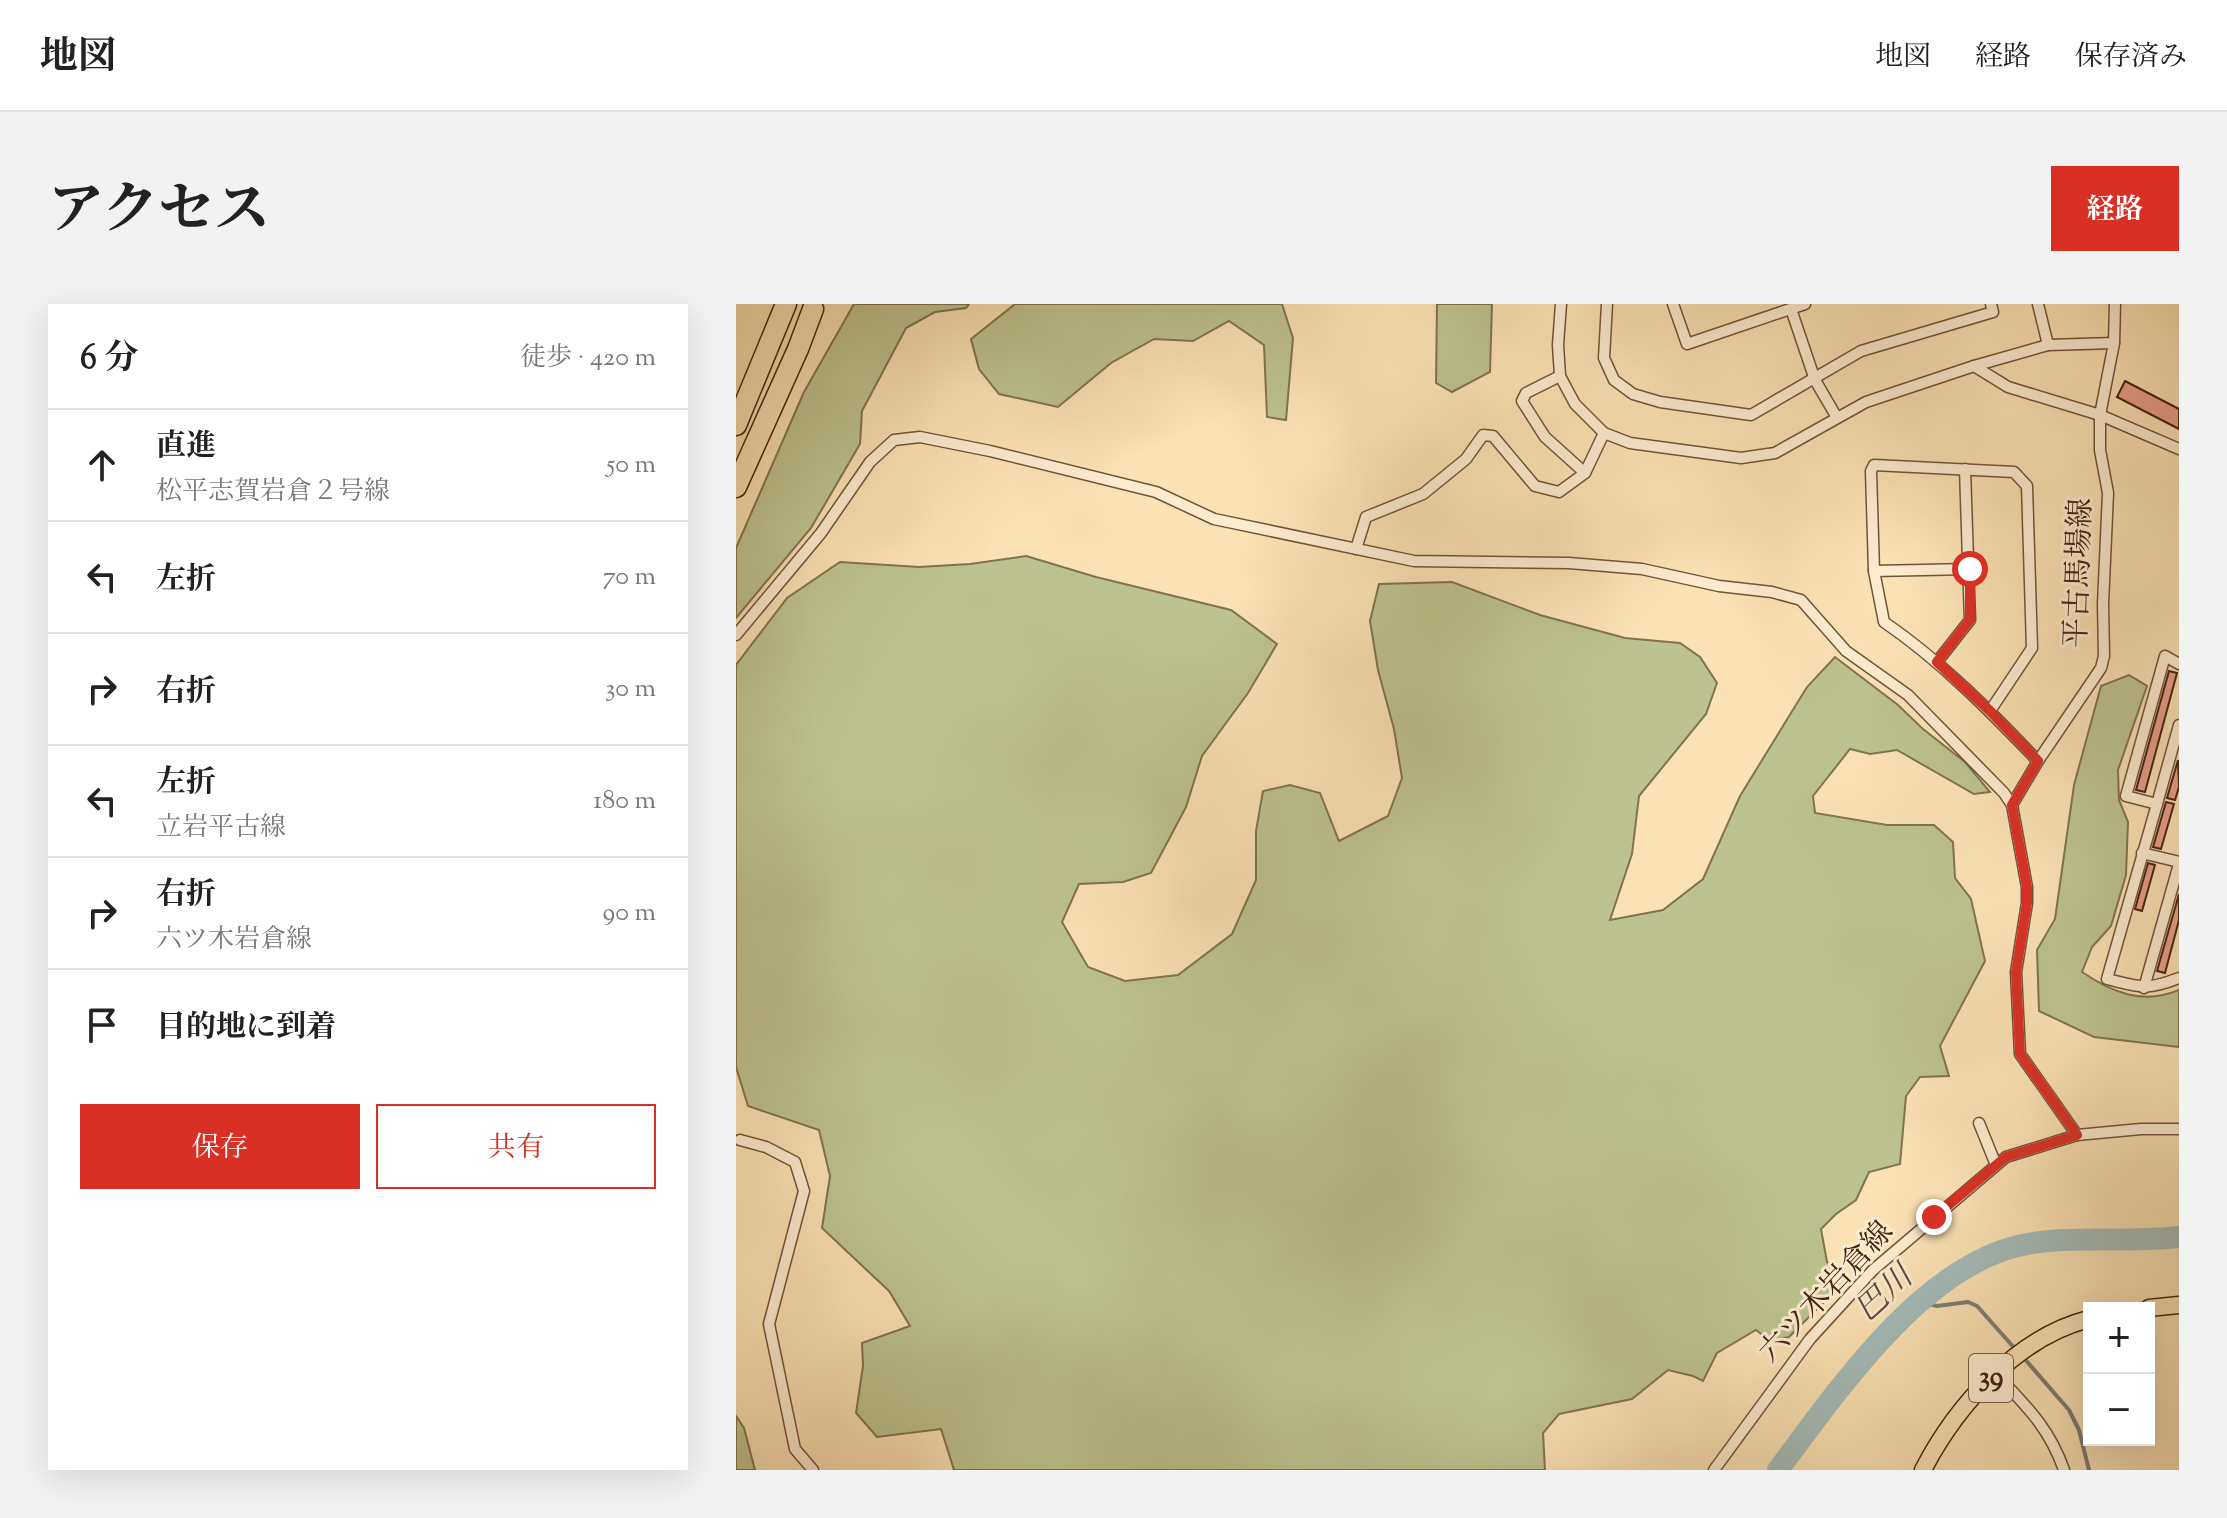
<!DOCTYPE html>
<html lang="ja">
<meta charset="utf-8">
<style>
body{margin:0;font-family:"Sorts Mill Goudy","Noto Serif JP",serif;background:#f2f2f2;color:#222}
.controls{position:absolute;right:24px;bottom:24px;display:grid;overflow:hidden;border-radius:0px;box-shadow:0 8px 32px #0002}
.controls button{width:72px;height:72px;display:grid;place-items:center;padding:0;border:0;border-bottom:2px solid #e0e0e0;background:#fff;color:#222;font:40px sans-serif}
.stop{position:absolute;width:24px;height:24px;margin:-18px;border:6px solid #d93025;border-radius:50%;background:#fff}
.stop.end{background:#d93025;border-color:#fff;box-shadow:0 2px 8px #0008}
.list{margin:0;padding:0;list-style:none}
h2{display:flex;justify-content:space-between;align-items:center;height:104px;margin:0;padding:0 32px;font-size:34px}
h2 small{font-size:26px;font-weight:400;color:#767676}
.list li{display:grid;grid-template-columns:52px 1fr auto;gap:24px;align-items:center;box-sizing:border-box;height:112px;padding:0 32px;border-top:2px solid #e0e0e0}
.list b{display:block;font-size:30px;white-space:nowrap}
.list p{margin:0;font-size:26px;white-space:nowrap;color:#767676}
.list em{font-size:26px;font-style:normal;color:#767676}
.actions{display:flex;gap:16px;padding:24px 32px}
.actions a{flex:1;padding:18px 0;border:2px solid #d93025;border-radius:0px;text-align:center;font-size:28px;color:#d93025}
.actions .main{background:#d93025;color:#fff}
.icon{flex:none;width:44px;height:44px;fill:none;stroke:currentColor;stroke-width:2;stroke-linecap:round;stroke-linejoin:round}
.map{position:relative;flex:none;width:1443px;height:1166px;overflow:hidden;border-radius:0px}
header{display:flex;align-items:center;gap:48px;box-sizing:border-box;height:112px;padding:0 40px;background:#fff;border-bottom:2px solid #e0e0e0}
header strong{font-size:38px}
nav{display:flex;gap:44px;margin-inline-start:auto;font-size:28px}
.intro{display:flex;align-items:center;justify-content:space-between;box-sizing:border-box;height:192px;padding:0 48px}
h1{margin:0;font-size:56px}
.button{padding:20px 36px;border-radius:0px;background:#d93025;color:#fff;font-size:28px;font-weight:700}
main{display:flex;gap:48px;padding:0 48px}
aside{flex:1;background:#fff;border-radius:0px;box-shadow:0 8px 32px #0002}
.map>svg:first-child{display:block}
.green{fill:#bdc38e;stroke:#817350;stroke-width:2}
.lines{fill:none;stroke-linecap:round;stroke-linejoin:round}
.stream{stroke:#7e7e76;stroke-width:4}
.river{stroke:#a4bbb9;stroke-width:22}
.building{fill:#e79e85;stroke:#452311;stroke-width:2}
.minor-casing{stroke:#72533a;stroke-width:13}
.primary-casing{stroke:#452311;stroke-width:19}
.motorway-casing{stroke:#452311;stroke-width:23}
.minor{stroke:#fcecce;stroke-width:10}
.primary{stroke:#fbe2b4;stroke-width:16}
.motorway{stroke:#fbe2b4;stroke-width:20}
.route{stroke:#d93025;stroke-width:10}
.labels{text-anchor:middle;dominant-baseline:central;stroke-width:6;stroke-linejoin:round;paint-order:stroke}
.shield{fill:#fcecce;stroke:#7c5f4a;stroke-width:2}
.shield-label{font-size:28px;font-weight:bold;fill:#452311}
.street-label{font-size:30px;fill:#452311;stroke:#fcecce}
.water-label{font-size:32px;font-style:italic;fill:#5d493b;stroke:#fcecce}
</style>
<header>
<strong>地図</strong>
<nav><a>地図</a><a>経路</a><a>保存済み</a></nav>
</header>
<div class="intro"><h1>アクセス</h1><a class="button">経路</a></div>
<main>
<aside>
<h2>6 分<small>徒歩 · 420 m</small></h2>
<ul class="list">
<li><svg class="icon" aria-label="ahead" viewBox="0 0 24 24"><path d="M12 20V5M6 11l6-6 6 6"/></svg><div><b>直進</b><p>松平志賀岩倉２号線</p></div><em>50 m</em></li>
<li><svg class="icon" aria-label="left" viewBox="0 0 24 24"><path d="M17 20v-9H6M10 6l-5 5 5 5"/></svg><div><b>左折</b></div><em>70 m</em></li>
<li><svg class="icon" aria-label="right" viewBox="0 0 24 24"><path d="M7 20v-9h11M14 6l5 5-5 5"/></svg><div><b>右折</b></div><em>30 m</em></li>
<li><svg class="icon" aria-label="left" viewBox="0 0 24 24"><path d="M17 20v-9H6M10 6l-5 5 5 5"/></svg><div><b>左折</b><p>立岩平古線</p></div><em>180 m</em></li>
<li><svg class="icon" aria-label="right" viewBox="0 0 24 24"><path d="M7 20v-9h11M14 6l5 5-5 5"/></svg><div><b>右折</b><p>六ツ木岩倉線</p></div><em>90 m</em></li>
<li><svg class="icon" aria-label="arrive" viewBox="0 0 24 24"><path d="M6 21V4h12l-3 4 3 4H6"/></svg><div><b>目的地に到着</b></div></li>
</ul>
<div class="actions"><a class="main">保存</a><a>共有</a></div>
</aside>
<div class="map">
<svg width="1443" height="1166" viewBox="0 0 1443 1166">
<rect width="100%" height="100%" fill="#fbe2b4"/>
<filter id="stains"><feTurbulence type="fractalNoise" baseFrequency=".0025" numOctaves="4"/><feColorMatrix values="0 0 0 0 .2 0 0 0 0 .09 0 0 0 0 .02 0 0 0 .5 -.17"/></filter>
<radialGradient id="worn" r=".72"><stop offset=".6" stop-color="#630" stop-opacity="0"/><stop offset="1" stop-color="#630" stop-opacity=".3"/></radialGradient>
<g class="green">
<polygon points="118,0 233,0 230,4 199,8 170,24 126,107 124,140 75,224 0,314 0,244 68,88"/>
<polygon points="279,0 546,0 557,34 550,116 531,113 528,41 493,17 457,37 418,35 375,59 322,103 263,90 243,65 235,35"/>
<polygon points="701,0 756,0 754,68 716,88 700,79"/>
<polygon points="290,252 360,273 495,306 541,340 512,389 466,452 450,503 415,569 387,578 343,580 326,618 352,663 389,677 442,671 496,630 520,576 520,527 527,487 554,481 584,489 603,537 652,512 666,474 658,425 642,366 634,317 643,280 716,278 804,311 889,334 944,339 964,353 981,379 970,410 903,492 896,550 874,616 927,606 967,575 1004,492 1071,383 1099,353 1162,401 1187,425 1229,458 1254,488 1238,490 1161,446 1134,450 1114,445 1077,492 1079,509 1151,521 1198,521 1217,538 1219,574 1235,595 1249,657 1204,742 1213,772 1184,773 1170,792 1164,860 1133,868 1120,896 1100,910 1085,925 1091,958 1109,977 1053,1033 1034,1037 1020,1026 981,1049 967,1077 957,1072 932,1066 896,1095 823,1110 807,1129 809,1166 218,1166 205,1125 141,1133 120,1109 127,1062 126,1039 174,1022 153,987 86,924 94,872 83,826 12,802 0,763 0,361 51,294 104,258 183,263 234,260"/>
<path d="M1393,371l18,11 -29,84 1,30 9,22 -2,53 -15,51 -19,21 -10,25c31,21 61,33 97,18v57l-85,-10 -55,-26 -2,-61 18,-31 19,-134 27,-99z"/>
<polygon points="0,1112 8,1124 19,1166 0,1166"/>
</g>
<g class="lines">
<g class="stream">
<polyline points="1180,997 1201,1002 1232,998 1241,1002 1281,1047"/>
<polyline points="1287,1053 1333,1106 1343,1126 1353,1166"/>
</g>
<path class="river" d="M1042,1166c58,-77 139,-197 236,-223 53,-14 111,-3 165,-10"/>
</g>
<g class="building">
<polygon points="1389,77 1443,105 1443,125 1381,93"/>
<polygon points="1433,367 1441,369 1409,488 1400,486"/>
<polygon points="1442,456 1443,483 1439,496 1431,494"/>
<polygon points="1430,498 1438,500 1425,545 1417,543"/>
<polygon points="1412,559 1419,561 1406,607 1399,605"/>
<polygon points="1443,590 1443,616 1429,669 1421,667"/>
</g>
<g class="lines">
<g class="minor-casing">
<g id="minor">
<polyline points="825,0 822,41 824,72 839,100 868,129 894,139 1005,154 1039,149 1130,98 1238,62 1312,41 1378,39"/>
<polyline points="871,0 868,54 878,76 897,90 924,98 1015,111 1125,47 1257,8 1255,0"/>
<polyline points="937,0 951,40 1069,0"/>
<polyline points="1302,0 1312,41"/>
<polyline points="1055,5 1079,76 1100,112"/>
<polyline points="1238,62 1272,83 1364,111 1443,145"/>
<polyline points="824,72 790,89 786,97 809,133 849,169"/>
<polyline points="620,245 630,213 687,190 730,155 747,131 757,132 799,182 823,188 849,169 868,129"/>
<polyline points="1138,267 1234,265"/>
<polyline points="0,331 85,229 134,158 158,136 184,133 254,147 420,188 478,215 678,257 833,259 906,265 983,282 1036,288 1065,296 1110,347 1172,391 1268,489 1276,501 1291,583 1291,599 1280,668 1284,750 1341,831"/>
<polyline points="1201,358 1234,316 1229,165"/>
<path d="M1443,360l-14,-8 -39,140 31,8 -50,175c33,8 39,12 72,-1"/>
<path d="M1254,407l42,-63 -5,-162 -13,-14 -140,-7 -3,6 3,100 10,51c57,39 106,89 154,139"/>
<polyline points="1421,500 1443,421"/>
<polyline points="1276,501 1302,457 1365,364 1368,352 1367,300 1372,189 1364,146 1364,111 1378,39 1379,0"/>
<polyline points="1406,549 1443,558"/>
<polyline points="1408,684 1443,560"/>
<polyline points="1243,819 1260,861"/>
<polyline points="4,836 30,843 59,858 68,887 33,1020 59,1145 77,1166"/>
<path d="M1260,1070c30,32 53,53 68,96"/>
<polyline points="978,1166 1074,1035 1137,966 1270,853 1341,831 1405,825 1443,825"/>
</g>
</g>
<g class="primary-casing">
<g id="primary">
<polyline points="1413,1004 1443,1001"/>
<path d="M1187,1166c33,-64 94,-133 166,-151"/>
</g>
</g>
<g class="motorway-casing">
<g id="motorway">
<polyline points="0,121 50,0"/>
<polyline points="0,183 62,45 77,5"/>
</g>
</g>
<use href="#minor" class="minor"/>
<use href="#primary" class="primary"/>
<use href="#motorway" class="motorway"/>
</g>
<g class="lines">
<polyline class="route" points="1198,913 1270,853 1341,831 1284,750 1280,668 1291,599 1291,583 1276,501 1302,457 1254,407 1201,358 1234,316 1234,265"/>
</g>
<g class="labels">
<rect class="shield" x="1233" y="1050" width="44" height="48" rx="6"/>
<g class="shield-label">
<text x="1255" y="1074">39</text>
</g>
<g class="street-label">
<text transform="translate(1344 269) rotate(-88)">平古馬場線</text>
<text transform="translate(1091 989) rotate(-47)">六ツ木岩倉線</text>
</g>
<g class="water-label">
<text transform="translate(1149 991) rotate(-43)">巴川</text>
</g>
</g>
<rect width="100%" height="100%" filter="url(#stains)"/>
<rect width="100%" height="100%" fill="url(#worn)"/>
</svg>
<div class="controls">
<button>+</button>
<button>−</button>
</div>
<div class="stop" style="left:1234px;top:265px"></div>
<div class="stop end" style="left:1198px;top:913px"></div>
</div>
</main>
